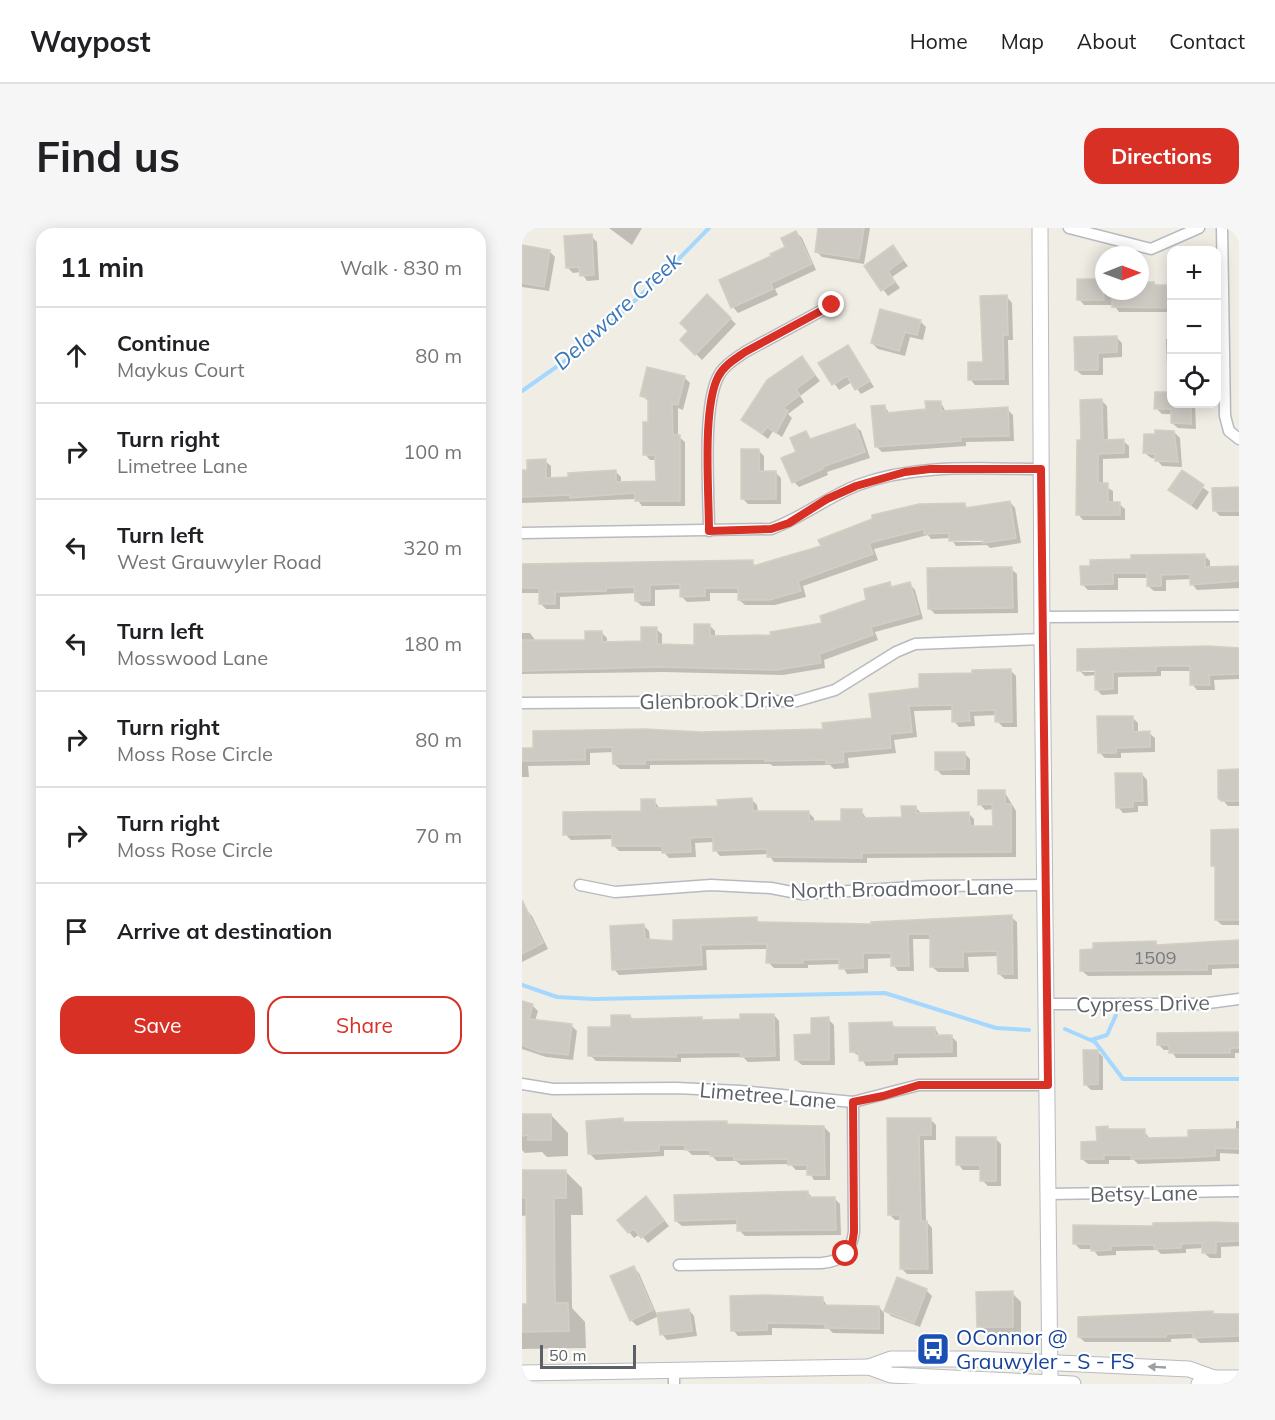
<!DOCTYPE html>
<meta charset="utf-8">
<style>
body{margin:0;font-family:Mulish,sans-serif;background:#f6f6f6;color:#202124}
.controls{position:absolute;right:18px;top:18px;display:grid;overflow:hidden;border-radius:12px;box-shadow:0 3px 15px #0003}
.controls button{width:54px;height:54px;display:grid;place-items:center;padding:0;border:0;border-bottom:2px solid #e0e0e0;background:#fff;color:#202124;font:30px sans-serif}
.compass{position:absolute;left:573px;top:18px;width:54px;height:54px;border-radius:50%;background:#fff;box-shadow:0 3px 15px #0003;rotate:89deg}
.scale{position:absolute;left:18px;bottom:15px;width:96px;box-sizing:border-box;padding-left:6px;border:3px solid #5c6166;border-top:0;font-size:16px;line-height:21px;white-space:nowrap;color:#5c6166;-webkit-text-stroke:4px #fff;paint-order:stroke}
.stop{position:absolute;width:18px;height:18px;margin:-14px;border:4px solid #d93025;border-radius:50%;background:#fff}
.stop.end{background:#d93025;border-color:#fff;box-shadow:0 2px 6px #0008}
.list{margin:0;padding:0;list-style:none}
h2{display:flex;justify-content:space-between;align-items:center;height:78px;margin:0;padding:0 24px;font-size:26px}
h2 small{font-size:20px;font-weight:400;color:#757577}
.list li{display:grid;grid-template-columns:39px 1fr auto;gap:18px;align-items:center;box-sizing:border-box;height:96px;padding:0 24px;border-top:2px solid #e0e0e0}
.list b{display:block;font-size:22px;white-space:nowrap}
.list p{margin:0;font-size:20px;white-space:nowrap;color:#757577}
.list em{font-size:20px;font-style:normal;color:#757577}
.actions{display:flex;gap:12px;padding:18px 24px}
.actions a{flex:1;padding:14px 0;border:2px solid #d93025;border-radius:18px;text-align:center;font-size:21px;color:#d93025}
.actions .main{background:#d93025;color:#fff}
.icon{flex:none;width:33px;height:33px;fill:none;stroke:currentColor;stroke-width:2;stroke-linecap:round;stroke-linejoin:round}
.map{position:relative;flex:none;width:717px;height:1156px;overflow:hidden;border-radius:18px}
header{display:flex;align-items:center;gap:36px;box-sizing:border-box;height:84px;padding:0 30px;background:#fff;border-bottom:2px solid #e0e0e0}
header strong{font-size:28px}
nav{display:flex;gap:33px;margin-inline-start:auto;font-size:21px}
.intro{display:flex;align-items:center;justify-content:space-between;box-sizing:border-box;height:144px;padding:0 36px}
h1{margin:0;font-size:42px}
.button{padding:15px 27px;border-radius:18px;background:#d93025;color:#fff;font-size:21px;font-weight:700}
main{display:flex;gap:36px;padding:0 36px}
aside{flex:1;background:#fff;border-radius:18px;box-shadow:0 3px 15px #0003}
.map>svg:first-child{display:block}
.shadow{fill:#0003;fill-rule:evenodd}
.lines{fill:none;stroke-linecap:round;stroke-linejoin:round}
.stream{stroke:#a5d8ff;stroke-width:4}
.building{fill:#cdcac4;stroke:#d5cfc2;stroke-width:1.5}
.street-casing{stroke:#b7babf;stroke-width:13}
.secondary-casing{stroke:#b8bbc1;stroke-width:17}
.street{stroke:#fff;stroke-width:10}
.secondary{stroke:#fff;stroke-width:15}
.oneway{fill:#9da0a3}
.route{stroke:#d93025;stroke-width:8}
.labels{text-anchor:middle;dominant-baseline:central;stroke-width:4.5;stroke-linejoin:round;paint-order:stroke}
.number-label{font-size:18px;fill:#787b7e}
.street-label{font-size:21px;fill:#5c6166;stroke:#fff}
.transit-label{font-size:21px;fill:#164399;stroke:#fff;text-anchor:start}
.water-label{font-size:22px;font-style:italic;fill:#3b78b8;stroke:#fff}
</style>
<header>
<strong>Waypost</strong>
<nav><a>Home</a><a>Map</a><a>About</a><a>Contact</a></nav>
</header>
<div class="intro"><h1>Find us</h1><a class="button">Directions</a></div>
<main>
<aside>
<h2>11 min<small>Walk · 830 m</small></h2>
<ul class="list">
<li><svg class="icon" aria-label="ahead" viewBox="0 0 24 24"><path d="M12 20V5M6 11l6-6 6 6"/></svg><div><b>Continue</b><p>Maykus Court</p></div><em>80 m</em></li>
<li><svg class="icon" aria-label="right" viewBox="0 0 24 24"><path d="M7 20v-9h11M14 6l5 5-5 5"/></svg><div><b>Turn right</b><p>Limetree Lane</p></div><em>100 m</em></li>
<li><svg class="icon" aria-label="left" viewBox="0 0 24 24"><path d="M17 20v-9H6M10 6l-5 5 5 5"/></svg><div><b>Turn left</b><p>West Grauwyler Road</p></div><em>320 m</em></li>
<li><svg class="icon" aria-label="left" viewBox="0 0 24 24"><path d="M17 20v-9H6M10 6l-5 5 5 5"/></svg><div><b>Turn left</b><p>Mosswood Lane</p></div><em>180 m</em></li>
<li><svg class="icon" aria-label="right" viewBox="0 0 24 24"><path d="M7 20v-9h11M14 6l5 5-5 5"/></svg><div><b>Turn right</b><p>Moss Rose Circle</p></div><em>80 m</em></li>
<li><svg class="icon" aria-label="right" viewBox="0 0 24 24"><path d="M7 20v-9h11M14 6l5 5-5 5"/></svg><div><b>Turn right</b><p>Moss Rose Circle</p></div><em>70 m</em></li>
<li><svg class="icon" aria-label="arrive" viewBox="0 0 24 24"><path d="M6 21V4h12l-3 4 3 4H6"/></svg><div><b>Arrive at destination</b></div></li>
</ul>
<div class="actions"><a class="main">Save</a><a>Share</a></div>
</aside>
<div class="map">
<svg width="717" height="1156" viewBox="0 0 717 1156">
<rect width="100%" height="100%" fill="#f0ede5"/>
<g class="shadow">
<polygon points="87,0 86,0 120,0 110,17"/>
<polygon points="298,0 348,0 342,36 300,29 294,23"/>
<polygon points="274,4 280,10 294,42 253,61 256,67 216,85 211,79 199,53 265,20"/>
<polygon points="69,8 75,14 77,52 65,53 59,44 51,45 45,39"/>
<polygon points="0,19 28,24 33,29 27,63 0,59"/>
<polygon points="371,19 386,38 370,49 378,60 366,68 344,39"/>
<polygon points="581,52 582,63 618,63 618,55 650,58 650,84 597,84 592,77 562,77 557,71"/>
<polygon points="186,69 214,96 180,132 160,112 168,103"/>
<polygon points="485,69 490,75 491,112 486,112 487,157 453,157 448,151 462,136"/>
<polygon points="359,83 399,94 404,99 401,112 388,109 383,128 356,121 350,115"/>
<polygon points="594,109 600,115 600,129 581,130 581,147 560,147 554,142"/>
<polygon points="644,111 650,111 650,176 673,176 674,201 656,200 650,195 650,186 640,186 634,180 646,165"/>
<polygon points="326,119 352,159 339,166 330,154 317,162 298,135"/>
<polygon points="280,130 298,153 278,168 282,174 266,186 270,190 260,209 251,203 246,211 221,192"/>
<polygon points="162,149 168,155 161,182 156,180 156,208 163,214 163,278 120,278 115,271 0,275 0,244 7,243 23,233 29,238 29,251 93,243 99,249 99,255 135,254 135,232 128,232 123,226 128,195 128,174 120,168"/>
<polygon points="580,173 585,178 586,213 601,213 607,218 607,230 581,231 581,257 591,263 591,276 597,276 603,281 603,292 561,292 556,286 561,213"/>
<polygon points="419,175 424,184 485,181 491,187 492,213 444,214 444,218 360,224 354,218 363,179 368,186 405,182"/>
<polygon points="333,198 339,203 348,230 305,244 306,247 277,259 272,254 276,224 284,205 290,212"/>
<polygon points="652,204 658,210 660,239 640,238 634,231 629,230 623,225"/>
<polygon points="236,222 242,228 242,245 254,245 259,250 259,276 226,276 220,270"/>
<polygon points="660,244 687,264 675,282 648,262"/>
<polygon points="717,261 717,288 698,288 692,282"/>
<path d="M488,274l5,6 6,35 -31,5 -3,-3 -31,1 -5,-8 -20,1 -3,-4 -54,14 4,11 -75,26 3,11 -31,8h-30l-6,-5v-7h-29v8l-23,1 -6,-6v-7l-26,1v16h-13l-6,-5v-8l-76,4v12h-14l-6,-6v-10h-18v-29l230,-2 4,4 208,-62 5,5zM432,311h36v3h-36z"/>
<polygon points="682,327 688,333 688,340 717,339 717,360 675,362 670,356 670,351 644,352 644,363 632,363 626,358 626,350 596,350 596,362 566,362 560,356 560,339"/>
<polygon points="489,341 495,346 496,385 413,386 407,380"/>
<polygon points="367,356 372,360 388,356 393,362 401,391 353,404 356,412 302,432 303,440 261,447 142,444 0,446 0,405 8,405 14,413 64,413 80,405 85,410 85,415 120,415 134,401 140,406 140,418 173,418 187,397 193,403 193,409 251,409 302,396 346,373"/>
<path d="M717,421v30l-25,1 1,10h-18l-5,-6 -1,-13h-30v5l-43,1v17l-16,1 -6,-6v-14l-11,1 -6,-6v-19zM560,441h20v3h-20z"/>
<polygon points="489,443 494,448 495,499 481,499 475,493 475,487 452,488 453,498 437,499 432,493 431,482 392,483 395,509 372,512 374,525 326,530 327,540 312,541 308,537 251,538 248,536 128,537 128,541 98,541 92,536 92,524 68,525 68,537 6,538 7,549 0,549 0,521 179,506 302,502 352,491 398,462 452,447"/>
<polygon points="610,489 616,495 616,505 627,505 633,510 633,524 599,525 599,530 583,530 577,524"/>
<polygon points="442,525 448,531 448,547 420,547 414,541"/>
<polygon points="717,543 717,578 706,578 698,569"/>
<polygon points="620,546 625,552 626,578 616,578 616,584 601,585 596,579"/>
<polygon points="482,563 494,583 494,629 345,630 345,635 252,634 246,626 198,628 193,622 192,614 173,615 174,629 147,630 141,623 97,623 92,618 92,611 49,612 43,606 120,585 132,572 138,581 197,580 230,572 235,577 236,585 286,584 292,590 292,594 321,594 339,583 345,591 381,590 393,579 399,585 447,586 452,591 452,600 472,599 472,581 463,582 458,576"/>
<polygon points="717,603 717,697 700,697 694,692 694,641 691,638"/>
<polygon points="4,682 10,688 26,721 0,734 0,684"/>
<polygon points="489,689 495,694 496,751 483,751 477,746 477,728 446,729 447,744 416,744 410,739 410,711 391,711 392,743 376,743 371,737 370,730 346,731 346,745 325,746 319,736 286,737 286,740 252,740 246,734 246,721 184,722 185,742 97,747 92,741 122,698 127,703 128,713 153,714 234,691 240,696 350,698"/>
<polygon points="717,714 717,740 690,741 690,747 566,748 560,743 633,715 637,718"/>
<polygon points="0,774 10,777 16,783 13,793 49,797 55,803 51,832 24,829 0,821"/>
<polygon points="252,787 257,793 258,833 226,834 221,829 159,830 159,834 74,833 68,827 91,801 108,788 112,792 179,790 182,793 219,793"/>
<polygon points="306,791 312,797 313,837 280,837 274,832"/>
<polygon points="370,796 375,801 413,800 418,809 430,809 435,814 435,829 376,830 376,837 344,838 339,829 329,823"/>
<polygon points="717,805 717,825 713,825 713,830 654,830 649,822 642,822 636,816"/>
<polygon points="575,823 581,829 581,862 569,862 563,856"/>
<polygon points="29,887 46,905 46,928 25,929 20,924 3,925 0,922 0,888"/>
<polygon points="408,891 414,897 414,912 402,912 404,993 410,1000 411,1046 385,1046 380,1041 380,992 373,992 367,986 367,892"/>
<polygon points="101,892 104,895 204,895 208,898 302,899 308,905 308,952 292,952 286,942 274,942 268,936 219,937 214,933 195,933 189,927 170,927 165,922 142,922 142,928 74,932 68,926"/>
<polygon points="714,893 717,893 717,926 698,925 698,933 616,936 612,932 587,932 587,936 566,936 560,931 576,915 575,900 622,903 628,911 668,910 714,903"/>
<polygon points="473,910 479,916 479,958 466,958 460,952 460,942 441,942 436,936"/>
<polygon points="43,943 60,960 61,987 49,987 50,1080 63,1094 64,1120 0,1121 0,1077 7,1077 6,987 0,988 0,944"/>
<polygon points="285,964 292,971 312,970 318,976 319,1007 223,1008 217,1002 217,996 160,998 154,993"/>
<polygon points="129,976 147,998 126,1015 118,1006 112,1010 107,1004"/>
<polygon points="717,996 717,1018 699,1019 699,1030 688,1030 682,1025 682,1020 664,1021 664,1025 639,1026 635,1022 594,1023 594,1027 576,1028 571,1021 558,1021 552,1015 633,999"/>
<polygon points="111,1040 117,1045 135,1087 167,1082 172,1088 175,1108 145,1112 140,1106 137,1088 115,1098 109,1092"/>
<polygon points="404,1062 410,1068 398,1099 369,1088 364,1083"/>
<polygon points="490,1065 499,1074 499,1107 465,1108 456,1099"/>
<polygon points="300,1070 306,1079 357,1079 362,1085 362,1106 311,1105 307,1101 250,1100 250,1107 216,1108 211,1102"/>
<polygon points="670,1085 717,1086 717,1114 678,1115 673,1110 649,1111 649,1114 563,1114 557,1109"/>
</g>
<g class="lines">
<g class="stream">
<polyline points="0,163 57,123 139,49 187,0"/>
<polyline points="0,757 35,769 72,771 363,765 474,800 507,802"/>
<polyline points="543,801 573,814 601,851 717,851"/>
<polyline points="569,812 585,807 594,787"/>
</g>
</g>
<g class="building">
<polygon points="296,0 342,0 337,31 293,24"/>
<polygon points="274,3 290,36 249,55 251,61 209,80 197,52 249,28 248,26 263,19 259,10"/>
<polygon points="70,6 72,47 58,48 57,39 44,40 42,8"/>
<polygon points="0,17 28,22 22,59 0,55"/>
<polygon points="371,17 381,32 366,43 373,54 359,63 342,38"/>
<polygon points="555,51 581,51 582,72 555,72"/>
<polygon points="618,54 632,54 632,57 650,57 650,80 590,79 590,63 618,63"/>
<polygon points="185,66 209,90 173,127 158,112 166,103 158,95"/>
<polygon points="485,67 486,107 481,107 482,151 446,152 446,134 461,134 458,68"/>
<polygon points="358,81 399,92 395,107 383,104 377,123 349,115"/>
<polygon points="595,108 595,124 576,125 576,142 553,142 552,109"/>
<polygon points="326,117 348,153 333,162 325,148 310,157 296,135"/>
<polygon points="280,128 293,147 274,161 278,167 261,180 266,183 254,205 245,199 240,206 219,192 245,152"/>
<polygon points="125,139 163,148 156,177 150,176 151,207 158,207 158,273 113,273 113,265 48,270 48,267 0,269 0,242 5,242 5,232 24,231 24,250 46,249 46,245 94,242 94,254 134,253 133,227 121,227 121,194 126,194 126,170 118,168"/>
<polygon points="633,164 650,164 650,176 669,176 669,196 649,195 649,181 632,181"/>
<polygon points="580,171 581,212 602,211 602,225 576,226 576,255 586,255 586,274 598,274 598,287 554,287 555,212 559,212 558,172"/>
<polygon points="403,173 419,173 419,183 486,179 487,208 439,209 439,213 353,219 349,178 363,177 364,185 404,181"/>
<polygon points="333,196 343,224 300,239 301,241 270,255 259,230 274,224 268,210 284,203 288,211"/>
<polygon points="633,202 652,203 656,234 633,233 633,226 621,225 622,206 633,206"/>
<polygon points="219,221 237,221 237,243 254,243 254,271 219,271"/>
<polygon points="660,242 682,257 669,277 646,262"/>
<polygon points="717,259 717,283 691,283 690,260"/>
<polygon points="488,273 494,310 461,315 461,312 427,313 427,305 402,306 402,301 347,315 351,326 276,353 279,363 247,372 216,372 216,360 183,360 183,368 158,369 158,356 128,357 128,373 113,373 112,359 84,360 84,363 33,364 33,376 17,376 17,360 0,360 0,336 231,332 231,338 299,318 296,312 350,291 350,287 397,276 443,275 443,280"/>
<polygon points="683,326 683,339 717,338 717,353 668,357 668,346 639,347 639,358 625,358 625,345 591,345 591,356 559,357 558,338 568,338 568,332 609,331 609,327"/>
<polygon points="466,339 490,339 491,380 406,381 405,340"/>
<polygon points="368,354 369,359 388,354 397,386 349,399 351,407 297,426 299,435 254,442 135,439 0,443 0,412 63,412 63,403 80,403 80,414 119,413 119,399 135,399 135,416 172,417 172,396 188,396 188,408 249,407 248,404 300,395 298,388 344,372 342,361"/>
<polygon points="687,418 717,420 717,446 687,447 688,457 668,457 668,438 634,438 634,443 591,444 591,461 573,462 573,442 555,443 555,421"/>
<polygon points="489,441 490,494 473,494 473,482 447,483 448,493 430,494 430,477 387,478 390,504 368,506 369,520 321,524 322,534 304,536 304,532 243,533 243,531 123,532 123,536 91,536 90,519 63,520 63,532 0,533 0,520 11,520 11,503 123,501 179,504 301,501 300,495 350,490 347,466 397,460 397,446 450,445 450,442"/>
<polygon points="575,488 611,488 611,504 628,503 628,519 594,520 594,525 576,525"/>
<polygon points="413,524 443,524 443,541 413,542"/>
<polygon points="717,541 717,573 699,573 696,570 696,542"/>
<polygon points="593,545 620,545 621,573 611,573 611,579 594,580"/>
<polygon points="456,562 483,562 483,576 489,576 489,624 340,625 340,630 245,629 245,621 191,623 191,609 168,610 169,624 140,625 140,618 90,618 90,606 41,607 41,584 119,583 119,571 133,571 133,580 196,578 195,572 230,570 231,583 287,583 287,593 319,593 319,581 340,581 340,590 380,589 379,578 394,578 394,585 447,584 448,598 471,598 470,576 456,577"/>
<polygon points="717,601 717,692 693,692 693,638 689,638 689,602"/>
<polygon points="0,672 21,715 0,726"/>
<polygon points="490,687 491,746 476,746 475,723 441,724 441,739 408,739 408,706 386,706 387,738 369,738 369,725 341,725 341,740 317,741 317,731 281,732 281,735 244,735 245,716 179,717 180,737 90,742 88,698 122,696 123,711 151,713 151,692 235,689 235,694 349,696 349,694"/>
<polygon points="717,712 717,735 685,736 685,742 558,743 558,722 571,721 571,715 634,713 634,717"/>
<polygon points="0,773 11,776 7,791 50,796 46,827 17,824 0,817"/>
<polygon points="218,786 252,786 253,828 219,829 218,824 154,825 154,829 66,828 66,799 89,799 89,787 108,787 108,791 180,789 180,792 218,791"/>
<polygon points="307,789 307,832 273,832 272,807 289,806 289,790"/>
<polygon points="370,794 371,799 413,799 413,807 430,807 430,824 371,825 371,832 337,833 337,824 328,824 327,795"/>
<polygon points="717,804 717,820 708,820 708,825 647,825 647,817 635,817 635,805"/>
<polygon points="561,822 576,822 576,856 562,857"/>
<polygon points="0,886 29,886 29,912 6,912 6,907 0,908"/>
<polygon points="101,890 101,894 205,893 205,896 302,898 303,947 285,947 285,937 266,937 266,931 212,932 212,928 188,928 188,922 163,922 163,917 137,917 137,923 66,926 64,893"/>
<polygon points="365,890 409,890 409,907 397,907 399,993 405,993 406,1041 378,1041 378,987 366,987"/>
<polygon points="586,898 586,901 623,901 623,910 666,909 666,902 717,901 717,921 693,920 693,928 659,930 609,931 609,927 582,927 582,931 559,931 559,914 575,913 574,899"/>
<polygon points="434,909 474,909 474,953 458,953 458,937 434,937"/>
<polygon points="0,942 44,942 44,970 32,970 33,1075 46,1075 47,1103 0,1104 0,1076 5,1076 4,970 0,970"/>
<polygon points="286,963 286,969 313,969 314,1002 215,1003 215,991 153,993 152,967"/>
<polygon points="124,968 142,992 119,1010 112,1001 106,1005 95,992"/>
<polygon points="693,994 717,995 717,1013 694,1014 694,1025 680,1025 680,1015 659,1016 659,1020 632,1021 632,1017 589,1018 589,1022 569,1023 569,1016 551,1016 551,997 631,998 631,995"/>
<polygon points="112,1038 131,1082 108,1093 88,1048"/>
<polygon points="375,1049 405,1061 392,1095 362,1083"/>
<polygon points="491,1063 491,1099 455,1099 454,1064"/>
<polygon points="244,1067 301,1069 301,1077 357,1078 357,1101 303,1100 303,1096 245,1095 245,1102 209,1103 208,1068"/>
<polygon points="167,1081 170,1103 138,1107 135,1085"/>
<polygon points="691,1083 691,1086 717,1086 717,1108 671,1110 671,1105 644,1106 644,1109 556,1109 556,1089"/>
</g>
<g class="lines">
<g class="street-casing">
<g id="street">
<polyline points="547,0 629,21 677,0"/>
<polyline points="700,0 703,188 707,203 717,211"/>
<path d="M187,303c0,-38 -7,-122 9,-154 5,-11 17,-18 27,-25l87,-47"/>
<path d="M0,305l249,-4c31,-11 56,-32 87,-44 58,-22 122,-16 183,-16"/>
<polyline points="519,389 717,388"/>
<polyline points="0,475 275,473 313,462 374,424 393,416 520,411"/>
<polyline points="58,657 93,664 189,657 249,660 280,666 407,658 523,657"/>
<polyline points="524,776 679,776 717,771"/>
<polyline points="0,856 31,861 154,860 218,863 331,874 397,857 526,857"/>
<polyline points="527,966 717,963"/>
<path d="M157,1037l143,-2c20,-2 29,-10 32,-31l-1,-130"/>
<polyline points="152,1143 152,1156"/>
</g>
</g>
<g class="secondary-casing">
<g id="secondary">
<polyline points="518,0 520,411 528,1156"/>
<polyline points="347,1139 369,1131 453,1131 667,1141 692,1150"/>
<polyline points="0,1145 347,1139 369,1147 551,1156"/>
<polyline points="677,1156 692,1150 717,1150"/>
</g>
</g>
<use href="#street" class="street"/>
<use href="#secondary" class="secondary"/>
</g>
<defs><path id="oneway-solid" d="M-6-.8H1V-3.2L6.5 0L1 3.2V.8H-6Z" transform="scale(1.5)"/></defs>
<use class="oneway" href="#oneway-solid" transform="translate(635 1139) rotate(-177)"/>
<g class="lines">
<path class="route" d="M310,77l-87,47c-10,7 -22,14 -27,25 -16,32 -9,116 -9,154l62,-2 18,-6 38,-24 29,-13 49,-14 25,-3h111l7,616h-129l-36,11 -30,6 1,130 -2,13 -6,9"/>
</g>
<defs>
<g id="bus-square" transform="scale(1.725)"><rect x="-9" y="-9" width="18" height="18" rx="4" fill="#1a4fb4" stroke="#fff"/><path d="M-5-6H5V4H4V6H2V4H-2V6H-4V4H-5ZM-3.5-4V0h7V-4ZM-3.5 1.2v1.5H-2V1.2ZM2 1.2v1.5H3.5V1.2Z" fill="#fff"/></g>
</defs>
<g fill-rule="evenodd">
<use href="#bus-square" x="411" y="1121"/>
</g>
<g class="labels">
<g class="number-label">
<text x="633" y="729">1509</text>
</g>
<g class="street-label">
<text transform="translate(195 472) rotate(-1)">Glenbrook Drive</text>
<text transform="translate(380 660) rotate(-1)">North Broadmoor Lane</text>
<text transform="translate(621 775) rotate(-1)">Cypress Drive</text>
<text transform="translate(246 867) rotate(5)">Limetree Lane</text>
<text transform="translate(622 965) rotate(-1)">Betsy Lane</text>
</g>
<g class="transit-label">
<text x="434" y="1109">OConnor @<tspan x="434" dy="24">Grauwyler - S - FS</tspan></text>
</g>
<g class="water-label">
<text transform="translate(95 83) rotate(-42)">Delaware Creek</text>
</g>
</g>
</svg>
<div class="controls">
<button>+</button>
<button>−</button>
<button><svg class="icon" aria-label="locate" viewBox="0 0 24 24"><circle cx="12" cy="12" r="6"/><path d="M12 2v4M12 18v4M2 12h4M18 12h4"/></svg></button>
</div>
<svg class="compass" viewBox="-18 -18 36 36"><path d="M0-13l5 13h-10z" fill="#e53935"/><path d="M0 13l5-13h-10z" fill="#757577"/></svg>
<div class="scale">50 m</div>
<div class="stop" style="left:324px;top:1026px"></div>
<div class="stop end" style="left:310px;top:77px"></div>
</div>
</main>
